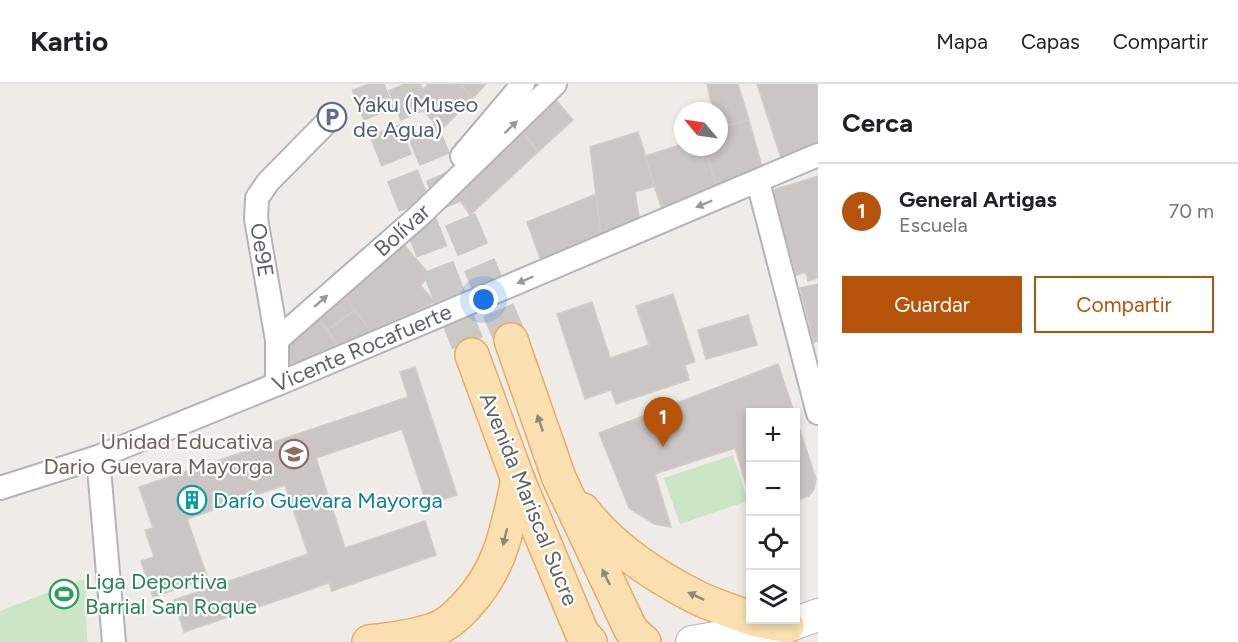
<!DOCTYPE html>
<html lang="es">
<meta charset="utf-8">
<style>
body{margin:0;font-family:Figtree,sans-serif;background:#f2f2f2;color:#202124}
.controls{position:absolute;right:18px;bottom:18px;display:grid;overflow:hidden;border-radius:0px;box-shadow:0 3px 9px #0003}
.controls button{width:54px;height:54px;display:grid;place-items:center;padding:0;border:0;border-bottom:2px solid #e0e0e0;background:#fff;color:#202124;font:30px sans-serif}
.compass{position:absolute;left:674px;top:18px;width:54px;height:54px;border-radius:50%;background:#fff;box-shadow:0 3px 9px #0003;rotate:299deg}
.you{position:absolute;left:484px;top:216px;width:21px;height:21px;margin:-15px;border:4px solid #fff;border-radius:50%;background:#1a73e8;box-shadow:0 0 0 9px #1a73e833}
.badge{display:grid;place-items:center;width:39px;height:39px;border-radius:50%;background:#b45309;color:#fff;font-size:20px;font-weight:700}
.pin{position:absolute;translate:-50% -50px;filter:drop-shadow(0 2px 3px #0008)}
.pin::after{content:'';position:absolute;top:32px;width:21px;height:18px;background:inherit;clip-path:polygon(0 0,100% 0,50% 100%)}
.list{margin:0;padding:0;list-style:none}
h2{display:flex;justify-content:space-between;align-items:center;height:78px;margin:0;padding:0 24px;font-size:26px}
h2 small{font-size:20px;font-weight:400;color:#757577}
.list li{display:grid;grid-template-columns:39px 1fr auto;gap:18px;align-items:center;box-sizing:border-box;height:96px;padding:0 24px;border-top:2px solid #e0e0e0}
.list b{display:block;font-size:22px;white-space:nowrap}
.list p{margin:0;font-size:20px;white-space:nowrap;color:#757577}
.list em{font-size:20px;font-style:normal;color:#757577}
.actions{display:flex;gap:12px;padding:18px 24px}
.actions a{flex:1;padding:14px 0;border:2px solid #b45309;border-radius:0px;text-align:center;font-size:21px;color:#b45309}
.actions .main{background:#b45309;color:#fff}
.icon{flex:none;width:33px;height:33px;fill:none;stroke:currentColor;stroke-width:2;stroke-linecap:round;stroke-linejoin:round}
.map{position:relative;flex:none;width:818px;height:558px;overflow:hidden}
header{display:flex;align-items:center;gap:36px;box-sizing:border-box;height:84px;padding:0 30px;background:#fff;border-bottom:2px solid #e0e0e0}
header strong{font-size:28px}
nav{display:flex;gap:33px;margin-inline-start:auto;font-size:21px}
main{display:flex}
aside{flex:1;background:#fff}
.map>svg:first-child{display:block}
.green{fill:#cbe5c5}
.building{fill:#cbc6c3;stroke:#d3ccc5;stroke-width:1.5}
.lines{fill:none;stroke-linecap:round;stroke-linejoin:round}
.primary-tunnel{stroke:#cbc9c6;stroke-width:33;stroke-dasharray:33 16;stroke-linecap:butt}
.minor-casing{stroke:#b1b5b8;stroke-width:26}
.secondary-casing{stroke:#b1b5b8;stroke-width:34}
.primary-casing{stroke:#e8ab66;stroke-width:36}
.minor{stroke:#fff;stroke-width:22}
.secondary{stroke:#fff;stroke-width:32}
.primary{stroke:#fae0b1;stroke-width:33}
.oneway{fill:#969a9c}
.oneway2{fill:#8d887c}
.labels{text-anchor:middle;dominant-baseline:central;stroke-width:4.5;stroke-linejoin:round;paint-order:stroke}
.service-label{font-size:22px;fill:#4e5e75;stroke:#fff;text-anchor:start}
.street-label{font-size:22px;fill:#5e6366;stroke:#fff}
.education-label{font-size:22px;fill:#785e54;stroke:#fff;text-anchor:end}
.culture-label{font-size:22px;fill:#0d838f;stroke:#fff;text-anchor:start}
.leisure-label{font-size:22px;fill:#27864d;stroke:#fff;text-anchor:start}
</style>
<header>
<strong>Kartio</strong>
<nav><a>Mapa</a><a>Capas</a><a>Compartir</a></nav>
</header>
<main>
<div class="map">
<svg width="818" height="558" viewBox="0 0 818 558">
<rect width="100%" height="100%" fill="#efebe6"/>
<g class="green">
<polygon points="733,371 748,417 680,440 664,394"/>
<polygon points="86,494 87,558 0,558 0,527"/>
</g>
<g class="building">
<polygon points="428,0 460,0 473,14 441,46 413,16"/>
<polygon points="460,0 486,0 473,14"/>
<polygon points="707,0 738,0 749,36 719,44 719,27 713,27"/>
<polygon points="757,0 818,0 818,59 781,74"/>
<polygon points="550,9 573,36 538,68 517,40"/>
<polygon points="749,36 762,83 716,103 705,63 719,63 719,44"/>
<polygon points="517,40 538,68 470,131 454,107"/>
<polygon points="638,48 655,102 635,108 640,139 601,152 590,63"/>
<polygon points="683,60 683,63 705,63 716,103 662,126 645,72"/>
<polygon points="818,92 818,194 808,197 806,188 796,191 770,107"/>
<polygon points="596,110 601,152 541,177 527,138"/>
<polygon points="401,157 429,190 421,202 435,218 371,248 342,210"/>
<polygon points="818,200 818,257 814,259 800,204"/>
<polygon points="342,210 355,226 328,246 317,234"/>
<polygon points="673,210 695,278 685,281 689,296 616,320 611,306 585,315 557,230 592,218 610,274 649,261 636,222"/>
<polygon points="355,226 371,248 339,263 328,246"/>
<polygon points="748,231 757,261 706,275 698,246"/>
<polygon points="317,234 339,263 281,287 281,267"/>
<polygon points="778,280 794,328 750,328 750,414 735,364 655,390 671,443 654,440 629,424 599,349"/>
<polygon points="415,283 457,411 427,421 402,345 316,374 345,464 425,437 436,471 332,507 329,499 184,548 174,516 308,470 285,401 187,435 208,495 153,513 141,477 154,473 145,446 153,444 139,403 408,313 400,288"/>
<polygon points="796,334 816,395 814,405 809,412 796,417"/>
</g>
<g class="lines">
<g class="primary-tunnel">
<polyline points="367,0 472,271"/>
<polyline points="403,0 511,256"/>
</g>
<g class="minor-casing">
<g id="minor">
<polyline points="462,72 523,0"/>
<polyline points="758,98 818,329"/>
<polyline points="277,256 419,132 555,0"/>
<polyline points="277,300 277,256 256,135 257,114 268,98 332,33"/>
<polyline points="98,373 114,558"/>
<polyline points="0,404 98,373 285,297 818,71"/>
</g>
</g>
<g class="secondary-casing">
<polyline id="secondary" points="692,558 787,542 818,531"/>
</g>
<g class="primary-casing">
<g id="primary">
<polyline points="511,256 559,394 631,546 644,558"/>
<polyline points="472,271 518,396 582,549 590,558"/>
<path d="M583,426c28,37 70,65 111,86 17,9 38,15 56,22"/>
<polyline points="756,536 787,542"/>
<path d="M369,558c19,-2 46,-6 64,-12 13,-4 24,-14 33,-24 36,-38 41,-77 52,-126"/>
</g>
</g>
<use href="#minor" class="minor"/>
<use href="#secondary" class="secondary"/>
<use href="#primary" class="primary"/>
</g>
<defs><path id="oneway-solid" d="M-6-.8H1V-3.2L6.5 0L1 3.2V.8H-6Z" transform="scale(1.5)"/></defs>
<g class="oneway">
<use href="#oneway-solid" transform="translate(511 43) rotate(-44)"/>
<use href="#oneway-solid" transform="translate(704 120) rotate(157)"/>
<use href="#oneway-solid" transform="translate(525 196) rotate(157)"/>
<use href="#oneway-solid" transform="translate(321 217) rotate(-41)"/>
</g>
<g class="oneway2">
<use href="#oneway-solid" transform="translate(540 339) rotate(-109)"/>
<use href="#oneway-solid" transform="translate(505 453) rotate(104)"/>
<use href="#oneway-solid" transform="translate(606 493) rotate(-116)"/>
<use href="#oneway-solid" transform="translate(696 512) rotate(-155)"/>
</g>
<defs>
<g id="parking-ring" transform="scale(1.5)"><circle r="9.5" fill="#fff" stroke="#5c6f8a" stroke-width="1.5"/><path d="M-3.5-5.5H1a3.5 3.5 0 0 1 0 7H-1V5.5H-3.5ZM-1-3.4V-.6H.8a1.4 1.4 0 0 0 0-2.8Z" fill="#5c6f8a"/></g>
<g id="school-ring" transform="scale(1.5)"><circle r="9.5" fill="#fff" stroke="#8d6e63" stroke-width="1.5"/><path d="M0-5L7-2L0 1L-7-2ZM-4 1L0 2.5L4 1V4Q0 6-4 4Z" fill="#8d6e63"/></g>
<g id="building-ring" transform="scale(1.5)"><circle r="9.5" fill="#fff" stroke="#0f9aa8" stroke-width="1.5"/><path d="M-4-6H4V6H1V3H-1V6H-4ZM-2.5-4.3h1.7v1.8h-1.7ZM.8-4.3h1.7v1.8H.8ZM-2.5-1h1.7V.8h-1.7ZM.8-1h1.7V.8H.8Z" fill="#0f9aa8"/></g>
<g id="stadium-ring" transform="scale(1.5)"><circle r="9.5" fill="#fff" stroke="#2e9e5b" stroke-width="1.5"/><path d="M0-5a6.5 5 0 1 0 0 10a6.5 5 0 1 0 0-10ZM-3.5-1.8h7v3.6h-7Z" fill="#2e9e5b"/></g>
</defs>
<g fill-rule="evenodd">
<use href="#parking-ring" x="332" y="33"/>
<use href="#school-ring" x="294" y="370"/>
<use href="#building-ring" x="192" y="416"/>
<use href="#stadium-ring" x="64" y="510"/>
</g>
<g class="labels">
<g class="service-label">
<text x="353" y="20">Yaku (Museo<tspan x="353" dy="25">de Agua)</tspan></text>
</g>
<g class="street-label">
<text transform="translate(402 146) rotate(-42)">Bolívar</text>
<text transform="translate(262 166) rotate(81)">Oe9E</text>
<text transform="translate(362 264) rotate(-23)">Vicente Rocafuerte</text>
<text transform="translate(529 415) rotate(68)">Avenida Mariscal Sucre</text>
</g>
<g class="education-label">
<text x="273" y="357">Unidad Educativa<tspan x="273" dy="25">Dario Guevara Mayorga</tspan></text>
</g>
<g class="culture-label">
<text x="213" y="416">Darío Guevara Mayorga</text>
</g>
<g class="leisure-label">
<text x="85" y="497">Liga Deportiva<tspan x="85" dy="25">Barrial San Roque</tspan></text>
</g>
</g>
</svg>
<div class="controls">
<button>+</button>
<button>−</button>
<button><svg class="icon" aria-label="locate" viewBox="0 0 24 24"><circle cx="12" cy="12" r="6"/><path d="M12 2v4M12 18v4M2 12h4M18 12h4"/></svg></button>
<button><svg class="icon" aria-label="layers" viewBox="0 0 24 24"><path d="M12 4l9 5-9 5-9-5zM3 14l9 5 9-5"/></svg></button>
</div>
<svg class="compass" viewBox="-18 -18 36 36"><path d="M0-13l5 13h-10z" fill="#e53935"/><path d="M0 13l5-13h-10z" fill="#757577"/></svg>
<div class="you"></div>
<div class="pin badge" style="left:663px;top:363px">1</div>
</div>
<aside>
<h2>Cerca<small></small></h2>
<ul class="list">
<li><span class="badge">1</span><div><b>General Artigas</b><p>Escuela</p></div><em>70 m</em></li>
</ul>
<div class="actions"><a class="main">Guardar</a><a>Compartir</a></div>
</aside>
</main>
